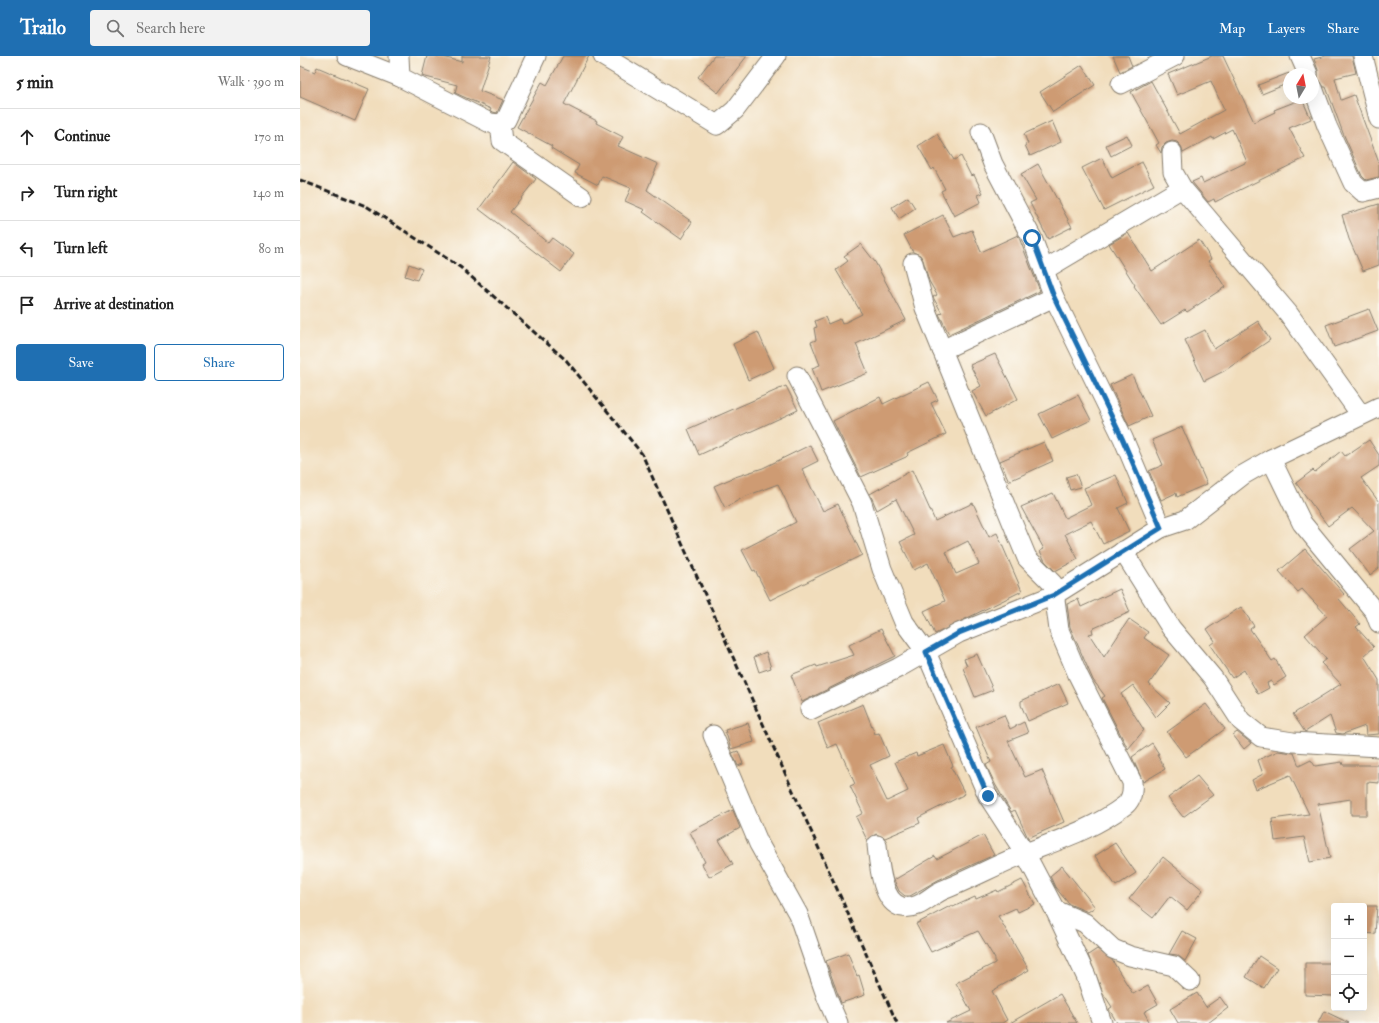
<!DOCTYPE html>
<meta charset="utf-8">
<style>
body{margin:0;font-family:"IM FELL Double Pica",serif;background:#f2f2f2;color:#222}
.controls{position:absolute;right:12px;bottom:12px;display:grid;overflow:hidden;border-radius:4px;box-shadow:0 4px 16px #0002}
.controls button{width:36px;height:36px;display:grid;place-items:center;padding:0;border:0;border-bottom:1px solid #e0e0e0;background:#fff;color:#222;font:20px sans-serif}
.compass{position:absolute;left:983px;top:12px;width:36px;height:36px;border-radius:50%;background:#fff;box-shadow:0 4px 16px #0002;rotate:10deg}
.stop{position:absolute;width:12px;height:12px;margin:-9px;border:3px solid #1f6fb2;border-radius:50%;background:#fff}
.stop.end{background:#1f6fb2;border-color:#fff;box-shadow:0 1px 4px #0008}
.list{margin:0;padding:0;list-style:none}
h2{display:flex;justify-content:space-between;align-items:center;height:52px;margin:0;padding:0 16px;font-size:17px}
h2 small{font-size:13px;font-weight:400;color:#767676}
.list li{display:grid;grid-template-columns:26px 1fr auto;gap:12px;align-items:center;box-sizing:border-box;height:56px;padding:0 16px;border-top:1px solid #e0e0e0}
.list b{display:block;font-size:15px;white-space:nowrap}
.list em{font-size:13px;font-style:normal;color:#767676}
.actions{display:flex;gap:8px;padding:12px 16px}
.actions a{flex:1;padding:9px 0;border:1px solid #1f6fb2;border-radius:4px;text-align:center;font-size:14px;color:#1f6fb2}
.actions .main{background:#1f6fb2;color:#fff}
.icon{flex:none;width:22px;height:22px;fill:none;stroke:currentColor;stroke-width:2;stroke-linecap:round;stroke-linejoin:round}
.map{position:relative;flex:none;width:1079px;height:967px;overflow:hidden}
header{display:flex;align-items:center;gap:24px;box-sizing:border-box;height:56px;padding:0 20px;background:#1f6fb2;color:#fff}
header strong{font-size:19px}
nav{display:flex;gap:22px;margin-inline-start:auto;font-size:14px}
.search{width:280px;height:36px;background:#f2f2f2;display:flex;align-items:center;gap:10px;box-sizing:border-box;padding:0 14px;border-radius:4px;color:#767676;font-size:15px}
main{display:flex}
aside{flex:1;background:#fff}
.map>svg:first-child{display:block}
.building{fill:#ce9b73;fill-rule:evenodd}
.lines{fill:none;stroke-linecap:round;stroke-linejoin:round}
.minor-casing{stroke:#867c6c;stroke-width:21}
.minor{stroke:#fff;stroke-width:19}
.rail{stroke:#1c1c1c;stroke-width:3;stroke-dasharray:6 3;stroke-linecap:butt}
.route{stroke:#1f6fb2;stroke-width:5}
</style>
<header>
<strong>Trailo</strong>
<div class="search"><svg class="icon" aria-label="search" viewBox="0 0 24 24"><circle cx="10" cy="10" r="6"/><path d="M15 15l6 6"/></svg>Search here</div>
<nav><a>Map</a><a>Layers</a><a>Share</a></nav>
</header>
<main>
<aside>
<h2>5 min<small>Walk · 390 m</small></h2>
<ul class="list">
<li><svg class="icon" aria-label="ahead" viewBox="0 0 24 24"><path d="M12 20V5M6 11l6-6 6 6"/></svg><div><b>Continue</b></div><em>170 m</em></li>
<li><svg class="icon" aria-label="right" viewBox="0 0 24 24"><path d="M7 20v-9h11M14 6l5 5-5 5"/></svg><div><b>Turn right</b></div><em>140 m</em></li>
<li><svg class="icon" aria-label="left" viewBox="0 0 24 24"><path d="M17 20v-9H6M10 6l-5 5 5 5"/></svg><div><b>Turn left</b></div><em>80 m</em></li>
<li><svg class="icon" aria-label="arrive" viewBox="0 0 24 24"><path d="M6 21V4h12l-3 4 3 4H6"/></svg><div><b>Arrive at destination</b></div></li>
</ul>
<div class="actions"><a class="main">Save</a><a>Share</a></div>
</aside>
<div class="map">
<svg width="1079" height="967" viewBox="0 0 1079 967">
<rect width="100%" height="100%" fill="#fdfcf7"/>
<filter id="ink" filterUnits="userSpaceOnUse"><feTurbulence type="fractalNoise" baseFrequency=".025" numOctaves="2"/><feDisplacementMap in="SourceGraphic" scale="8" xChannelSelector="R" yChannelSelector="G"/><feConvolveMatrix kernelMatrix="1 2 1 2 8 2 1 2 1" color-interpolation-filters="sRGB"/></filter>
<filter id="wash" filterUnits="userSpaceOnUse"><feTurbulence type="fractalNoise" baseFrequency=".012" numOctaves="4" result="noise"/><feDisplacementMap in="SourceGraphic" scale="16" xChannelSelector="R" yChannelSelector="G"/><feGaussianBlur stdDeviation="0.9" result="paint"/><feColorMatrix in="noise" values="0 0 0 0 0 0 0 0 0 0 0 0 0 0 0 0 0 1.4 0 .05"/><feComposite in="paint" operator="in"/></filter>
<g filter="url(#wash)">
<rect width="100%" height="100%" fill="#f1ddbc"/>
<g id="blocks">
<g class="building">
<polygon points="127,0 139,0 162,6 162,0 191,0 180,35 203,44 197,57 193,56 190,55 191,53 155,37 157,29 122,20"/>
<polygon points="263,0 289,0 264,48 297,65 296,67 323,81 318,90 358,108 347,134 392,166 381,183 343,156 345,154 325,145 331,132 302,120 298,129 275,117 279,109 251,92 252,90 217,71 242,26 247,29"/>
<polygon points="414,0 447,0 418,37 398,21"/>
<polygon points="813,0 828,0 832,10 820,16"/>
<polygon points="912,0 923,0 954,66 975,56 974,54 1002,43 1011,63 989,72 1005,102 915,146 914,143 908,146 892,126 901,122 903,127 947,106 932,73 913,83 912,81 883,97 881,90 877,86 872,85 866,87 862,91 861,97 856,89 859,87 831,36 851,25 880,78 924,54 911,25 877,39 868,18"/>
<polygon points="1026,0 1052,0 1056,17 1035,22 1041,44 1054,39 1079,107 1079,121 1066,124 1062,120 1043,77 1026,31 1024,31 1018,22 1018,14 1014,3"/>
<polygon points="782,9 795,29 753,56 740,36"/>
<polygon points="0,10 15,16 17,11 69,33 55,65 0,41"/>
<polygon points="989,17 989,27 962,38 958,29"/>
<polygon points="752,65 761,86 730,100 725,89 728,88 724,78"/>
<polygon points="637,78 654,104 661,100 671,120 674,119 683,137 678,139 681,146 654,160 641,135 645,133 634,112 632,114 618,90"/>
<polygon points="827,79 832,89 811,100 806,89"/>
<polygon points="802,102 812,122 842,106 854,129 804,154 782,112"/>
<polygon points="213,106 236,123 210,156 248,187 252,182 274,198 261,216 179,153"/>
<polygon points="738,108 772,171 748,183 730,147 736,144 721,118"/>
<polygon points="608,141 615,152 599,163 592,151"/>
<polygon points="1079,148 1079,209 1063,215 1049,183 1042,159"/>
<polygon points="643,159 654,181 672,174 681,196 718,179 740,235 649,278 639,258 642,257 634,243 633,241 637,239 629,225 623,204 620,199 613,196 604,179"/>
<polygon points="828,177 852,215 899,184 911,203 908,205 925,231 887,256 885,254 861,269 834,230 835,229 809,188"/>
<polygon points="561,188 575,206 606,264 556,288 568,317 521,336 512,312 520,309 511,286 516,284 514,272 517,271 515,265 525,261 528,268 540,263 542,268 562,258 536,214 548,205 544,200"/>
<polygon points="109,208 122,213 117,224 105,220"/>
<polygon points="1069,253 1078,275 1034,291 1026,269"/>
<polygon points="958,265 970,284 924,315 904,325 885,284 905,274 914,293"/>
<polygon points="458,276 474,312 448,324 433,288"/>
<polygon points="695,298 718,343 686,360 672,335 681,330 670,309"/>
<polygon points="832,319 851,360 829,370 810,329"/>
<polygon points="629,326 638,344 631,347 646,378 607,397 608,399 606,401 561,421 533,365 580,341 583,348"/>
<polygon points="486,330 498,354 399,399 388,373"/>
<polygon points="778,339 791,364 752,383 739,358"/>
<polygon points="882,371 907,428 877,441 876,437 861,444 849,415 863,409 852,384"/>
<polygon points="1069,384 1079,399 1079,410 1061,422 1079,446 1079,512 1070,519 1050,493 1074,475 1052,452 1028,470 996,427 1013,414 1015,416 1041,395 1045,400"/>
<polygon points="744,386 753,405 709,425 700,405"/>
<polygon points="510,389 518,405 502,413 523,455 538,448 562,499 470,544 455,514 453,515 442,494 496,466 478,428 444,441 425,452 414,430 435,421 463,412"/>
<path d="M612,414l23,51 38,-18 16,34 8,-4 25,58 -87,43 -11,-23 21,-10 -17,-38 -14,7 -14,-28 14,-7 -18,-36 -19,11 -7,-16zM668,485l11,23 -23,10 -10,-22z"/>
<polygon points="776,418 781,431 770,434 766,421"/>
<polygon points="816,419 828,447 818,452 829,475 803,488 791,465 765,478 778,503 755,515 745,505 740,495 744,493 721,451 753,437 765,462 791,449 784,432"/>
<polygon points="1005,493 1044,538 1039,543 1060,568 1056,571 1074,591 1064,600 1079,624 1079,678 1066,679 1065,670 1043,678 1036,677 1030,660 1005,676 993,658 1041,628 1021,607 1026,603 1005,579 1027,560 1002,533 998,536 979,515"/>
<polygon points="820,533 830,556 792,573 793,577 789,578 804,601 829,563 848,576 844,582 869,599 849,628 870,647 856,661 833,629 821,638 844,674 828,693 802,642 805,640 793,624 770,571 767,548 778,543 781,551"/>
<polygon points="941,551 954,570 950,573 972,605 975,603 986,621 974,629 971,625 967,627 969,632 958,638 944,614 932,622 910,589 915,585 907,573"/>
<polygon points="581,573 595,600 502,646 491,619 516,609 517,611 554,599 549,589"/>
<polygon points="466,596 471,612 459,616 454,601"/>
<polygon points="677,598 693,634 675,641 663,612 667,610 664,603"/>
<polygon points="759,628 768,647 728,665 721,649 721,645"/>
<polygon points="563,648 575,678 579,677 589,700 570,709 587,745 608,735 595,706 616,697 617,700 644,689 653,710 651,711 665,738 618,762 620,767 585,782 576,778 567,784 556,761 563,757 550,730 555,728 537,688 528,692 518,667"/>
<polygon points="906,648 925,673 886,701 867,676"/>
<polygon points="704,659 710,673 724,666 728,677 708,685 725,721 742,714 764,766 728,782 715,754 711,756 695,728 686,709 691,706 676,671"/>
<polygon points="448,667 454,686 431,693 425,674"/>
<polygon points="937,676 951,687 944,693 933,679"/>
<polygon points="852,687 859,698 857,699 865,713 843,726 832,701"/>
<polygon points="438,695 443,708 438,710 432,697"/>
<polygon points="978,695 994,697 999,710 1011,704 1015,710 1042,706 1043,709 1079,709 1079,727 1067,726 1067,759 1051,759 1051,743 1018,748 1030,802 1010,806 1004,781 975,785 972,763 1009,758 990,719 956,733 952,724 963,718 958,704"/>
<polygon points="897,720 913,739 883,761 868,742"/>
<polygon points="433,754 440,772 419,784 433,808 409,821 402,808 405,806 390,776"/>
<polygon points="683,779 694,799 638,824 610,840 605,840 599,835 594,824 635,800 637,803"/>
<polygon points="815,787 836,817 816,830 795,800"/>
<polygon points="863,801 903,834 887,854 870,840 853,862 829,843"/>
<polygon points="762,810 795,851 788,856 769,848 755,831 750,820"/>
<polygon points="722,824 735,848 718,856 716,852 698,860 729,914 692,935 707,964 702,967 646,967 671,955 656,927 695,907 695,903 678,875 631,896 616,868 652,849 653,851 675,841 676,843 697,834 698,836"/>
<polygon points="1064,850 1077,850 1075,878 1064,877"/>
<polygon points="882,875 897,883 885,905 877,899 869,898"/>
<polygon points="797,893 812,904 833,938 848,930 858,948 844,956 850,967 817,967 809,953 812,951 803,937 788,899"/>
<polygon points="548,897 557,920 559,919 565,939 541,947 526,905"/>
<polygon points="959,900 977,912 964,932 946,921"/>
<polygon points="1005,907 1034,907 1034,940 1005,939"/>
<polygon points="897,937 906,951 920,941 928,952 908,967 878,967 870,953"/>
<polygon points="760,938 777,967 710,967"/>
<polygon points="1024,955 1049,967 1018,967"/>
</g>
</g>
</g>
<g filter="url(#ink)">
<use href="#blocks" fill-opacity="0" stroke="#867c6c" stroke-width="1"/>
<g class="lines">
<g class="minor-casing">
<g id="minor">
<polyline points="47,0 100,21"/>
<polyline points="99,0 100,21 190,67 200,68 206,64 236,0"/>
<polyline points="303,0 417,69 435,54 476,0"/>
<polyline points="1000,0 1008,18"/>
<polyline points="1063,0 1079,63"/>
<polyline points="821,28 875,0"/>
<polyline points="1013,32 1027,70 1053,127 1063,136 1079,132"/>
<polyline points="200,68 202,85 282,141"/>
<polyline points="681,76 693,108 732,182 754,241 823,382 861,472"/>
<polyline points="872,96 873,116 882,132 988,257 1061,359"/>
<polyline points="744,214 882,132"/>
<polyline points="642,294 754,241"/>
<polyline points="497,320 562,447 582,513 604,566 626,596 688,740 725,797 755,854 786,920 802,967"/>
<polyline points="971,403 1002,467 1075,556 1079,567"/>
<polyline points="823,495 871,572 913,622 941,665 961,681 993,686 1079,691"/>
<polyline points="510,654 598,612 659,577 754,539 861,472 885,464 943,419 971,403 1079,351"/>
<polyline points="413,679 459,788 498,858 527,942 538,967"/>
<path d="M577,789c2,17 4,57 25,62 18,3 27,-11 41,-17 28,-11 55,-26 83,-37 33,-13 69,-25 98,-47 8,-6 9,-15 8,-24l-54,-107 -19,-45 -6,-46 -26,-26 -10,-24 -92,-226 -12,-45"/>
<polyline points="755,854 785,867 813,893 830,900 874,910 890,925"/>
</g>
</g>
<use href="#minor" class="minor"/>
<polyline class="rail" points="0,124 66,150 160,211 266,304 342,398 597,967"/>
</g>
</g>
<g class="lines" filter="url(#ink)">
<polyline class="route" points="688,740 626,596 659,577 754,539 861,472 822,382 754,241 732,182"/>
</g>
</svg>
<div class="controls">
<button>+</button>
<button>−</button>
<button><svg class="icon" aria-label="locate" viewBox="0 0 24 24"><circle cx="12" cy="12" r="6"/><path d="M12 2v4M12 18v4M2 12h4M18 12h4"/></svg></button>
</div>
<svg class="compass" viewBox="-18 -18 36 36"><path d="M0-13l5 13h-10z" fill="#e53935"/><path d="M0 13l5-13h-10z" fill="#767676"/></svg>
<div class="stop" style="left:732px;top:182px"></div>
<div class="stop end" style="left:688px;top:740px"></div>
</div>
</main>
